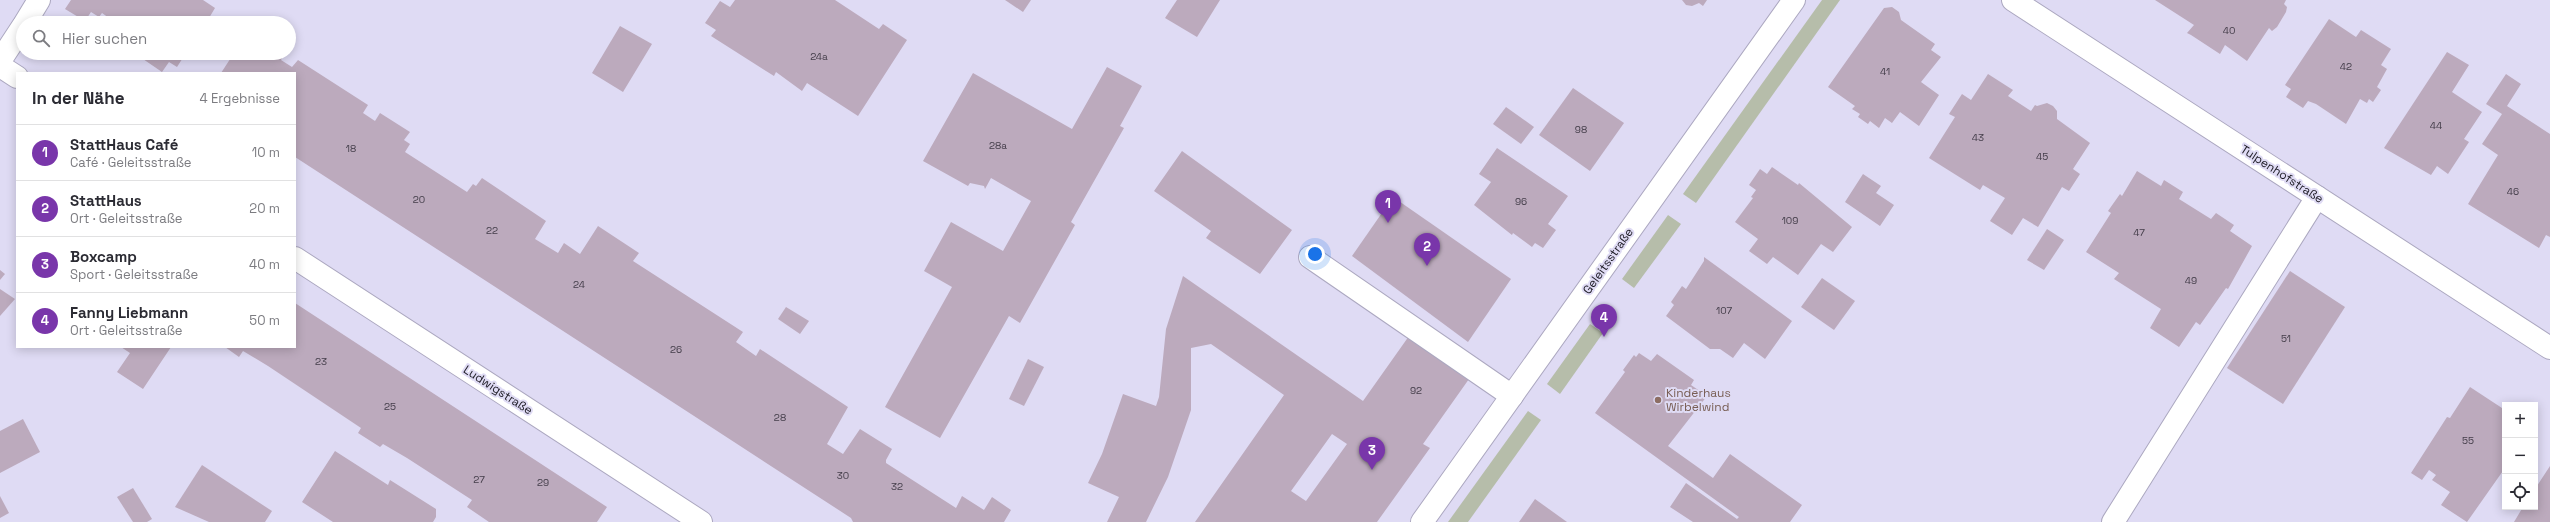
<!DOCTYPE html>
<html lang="de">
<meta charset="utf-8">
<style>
body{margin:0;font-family:"Space Grotesk",sans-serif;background:#f7f7f7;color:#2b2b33}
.controls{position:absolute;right:12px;bottom:12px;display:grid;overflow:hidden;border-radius:0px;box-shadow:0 2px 10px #0003}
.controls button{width:36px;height:36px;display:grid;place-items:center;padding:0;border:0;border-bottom:1px solid #e1e1e2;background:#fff;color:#2b2b33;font:20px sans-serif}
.you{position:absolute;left:1315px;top:254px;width:14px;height:14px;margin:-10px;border:3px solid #fff;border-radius:50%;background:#1a73e8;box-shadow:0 0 0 6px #1a73e833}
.badge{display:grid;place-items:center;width:26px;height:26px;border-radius:50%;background:#7936aa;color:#fff;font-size:13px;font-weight:700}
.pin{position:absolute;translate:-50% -33px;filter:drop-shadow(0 1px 2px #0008)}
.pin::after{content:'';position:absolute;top:21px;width:14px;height:12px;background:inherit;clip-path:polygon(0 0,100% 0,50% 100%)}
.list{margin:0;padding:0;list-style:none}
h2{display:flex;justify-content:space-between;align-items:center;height:52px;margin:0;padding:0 16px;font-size:17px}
h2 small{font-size:13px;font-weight:400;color:#7c7c81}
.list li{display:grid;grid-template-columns:26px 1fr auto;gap:12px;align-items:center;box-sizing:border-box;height:56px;padding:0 16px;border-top:1px solid #e1e1e2}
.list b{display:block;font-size:15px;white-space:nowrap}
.list p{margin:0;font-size:13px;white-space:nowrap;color:#7c7c81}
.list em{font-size:13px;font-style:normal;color:#7c7c81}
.icon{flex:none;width:22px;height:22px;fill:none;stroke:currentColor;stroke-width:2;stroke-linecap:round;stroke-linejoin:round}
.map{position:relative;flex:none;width:2550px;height:522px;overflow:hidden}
.search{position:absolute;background:#fff;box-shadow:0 2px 10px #0003;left:16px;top:16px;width:280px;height:44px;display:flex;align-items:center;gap:10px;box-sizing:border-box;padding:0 14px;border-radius:22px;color:#7c7c81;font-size:15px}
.panel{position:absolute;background:#fff;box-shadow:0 2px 10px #0003;left:16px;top:72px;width:280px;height:276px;border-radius:0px}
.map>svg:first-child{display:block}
.green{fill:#b6bdaa}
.building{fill:#bcaabd;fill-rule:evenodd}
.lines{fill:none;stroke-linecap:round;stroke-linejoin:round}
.minor-casing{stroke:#aca8c0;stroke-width:24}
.minor{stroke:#fff;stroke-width:22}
.education-dot{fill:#8d6e63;stroke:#dfdbf4;stroke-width:1.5}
.labels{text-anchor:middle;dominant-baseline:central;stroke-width:4;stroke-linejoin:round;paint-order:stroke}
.number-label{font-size:10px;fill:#433d49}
.street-label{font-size:12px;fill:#1b1922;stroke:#dfdbf4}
.education-label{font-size:12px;fill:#785e54;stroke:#dfdbf4;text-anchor:start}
</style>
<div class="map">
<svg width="2550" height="522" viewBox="0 0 2550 522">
<rect width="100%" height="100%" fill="#dfdbf4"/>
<g class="green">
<polygon points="1822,0 1840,0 1696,203 1683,194"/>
<polygon points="1668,215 1681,224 1634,288 1622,279"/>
<polygon points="1590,324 1603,333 1560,394 1547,384"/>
<polygon points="1528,411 1541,420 1468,522 1448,522"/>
</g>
<g class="building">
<polygon points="71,0 203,0 215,8 206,23 106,23 109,18 102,13 99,17 91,12 85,21 65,9"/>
<polygon points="735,0 835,0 879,29 883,24 907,40 858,116 807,83 802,91 776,72 774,76 711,36 716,30 705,23 720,1 730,7"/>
<polygon points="1005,0 1031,0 1023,12"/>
<polygon points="1177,0 1220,0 1197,37 1165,18"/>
<polygon points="1682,0 1707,0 1703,6 1699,3 1692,6 1686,5"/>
<polygon points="2155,0 2286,0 2284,4 2287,7 2286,12 2277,27 2272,31 2269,28 2247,61 2225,45 2220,54 2191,35 2187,33 2194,25"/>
<polygon points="1892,7 1899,12 1901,20 1935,44 1931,50 1941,57 1921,82 1939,95 1919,126 1900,112 1892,123 1885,118 1879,128 1870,121 1868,124 1858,117 1860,114 1852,109 1855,106 1828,87 1884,8"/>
<polygon points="2329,19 2356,37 2361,30 2391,49 2381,65 2387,69 2377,87 2381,90 2373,102 2369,99 2367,103 2360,99 2346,124 2316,104 2308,101 2303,108 2286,97 2291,89 2285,85"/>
<polygon points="620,26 652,44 623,92 592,73"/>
<polygon points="2447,52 2469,65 2452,92 2482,112 2464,139 2469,142 2448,174 2437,166 2431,175 2384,148"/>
<polygon points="147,53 186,53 177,67 169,62 162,72 143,59"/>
<polygon points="234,53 285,53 281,60 292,67 298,60 368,105 363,113 375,121 380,113 410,132 404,140 410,144 405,152 467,192 473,184 476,186 482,178 546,221 535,239 558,253 564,243 580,254 598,226 639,253 633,261 743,332 736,342 756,356 760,349 848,407 827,444 843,454 860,429 892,449 886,460 886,463 956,508 962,496 984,510 992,497 1011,510 1004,522 853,522 851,518 711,427 295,157 295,73 221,73"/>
<polygon points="1107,67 1142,86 1120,126 1124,128 1071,222 1075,225 1020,323 1009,316 940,438 885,407 952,287 924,271 951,222 1003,251 1031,201 991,178 985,189 984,186 970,183 968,186 923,161 973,73 1072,129"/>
<polygon points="1988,74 2013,90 2008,96 2031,111 2035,105 2037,106 2047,103 2053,106 2057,111 2057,119 2090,143 2073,169 2080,174 2069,191 2062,187 2038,227 2023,218 2012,235 1990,221 2005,198 1983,185 1980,190 1929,158 1955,117 1949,114 1962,94 1971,100"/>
<polygon points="2506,74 2521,84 2507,106 2550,134 2550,237 2546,235 2539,248 2468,204 2498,155 2482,144 2502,114 2486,104"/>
<polygon points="1573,88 1624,123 1590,171 1539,135"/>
<polygon points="1506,107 1534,127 1521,144 1493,124"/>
<polygon points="1497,148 1568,196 1548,224 1556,230 1543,248 1535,243 1532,247 1513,233 1512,235 1474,205 1491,182 1479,174"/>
<polygon points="1182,151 1292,230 1260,274 1206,238 1211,231 1154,191"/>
<polygon points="1772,167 1798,185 1799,183 1852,227 1833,252 1821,244 1798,275 1773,257 1767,264 1749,251 1758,239 1735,222 1753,198 1751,197 1756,190 1749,185 1760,169 1767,174"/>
<polygon points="2137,171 2161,186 2164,180 2183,192 2179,199 2211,219 2216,213 2234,225 2230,231 2252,246 2228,289 2226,288 2200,325 2196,322 2179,347 2150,328 2161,309 2114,279 2119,273 2086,252 2111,213 2108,211 2120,194 2122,196"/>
<polygon points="1863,174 1881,186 1876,193 1894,205 1880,226 1845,202"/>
<polygon points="1393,197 1511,279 1468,342 1352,256"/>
<polygon points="2047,229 2064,240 2044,270 2027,260"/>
<polygon points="1704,257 1792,321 1765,359 1744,343 1733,358 1720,349 1710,349 1666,316 1674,305 1671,302 1682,286 1686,289 1704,261"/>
<polygon points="0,270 5,274 0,280"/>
<polygon points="2290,271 2345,307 2283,404 2227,368"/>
<path d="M1183,276l180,125 46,-65 60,43 -46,65 7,4 -53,74h-182l89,-127 -73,-51 -20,4v62l-23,67 -22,45h-39l12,-25 -31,-14 14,-29 21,-60 33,12 3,-9 7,-68zM1332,434l15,10 -41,57 -15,-10z"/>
<polygon points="1822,278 1855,301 1834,330 1801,307"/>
<polygon points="0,289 15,299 0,316"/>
<polygon points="295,303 607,507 597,522 489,522 467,507 472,500 407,458 383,444 380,447 358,433 361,428 268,366 243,351 239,357 225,347 295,347"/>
<polygon points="786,307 809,321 800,334 778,319"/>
<polygon points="121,347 171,347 143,389 117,372 130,353"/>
<polygon points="1639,353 1651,361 1657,354 1694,380 1691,385 1707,396 1668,446 1713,478 1730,454 1802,505 1790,522 1693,522 1670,507 1686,483 1737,519 1739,517 1595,413 1625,372 1623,370 1634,355 1636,357"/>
<polygon points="1028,359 1044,367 1024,406 1009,399"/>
<polygon points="2470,387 2505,410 2505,468 2467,522 2441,505 2450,492 2432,480 2436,475 2429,470 2422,480 2411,473 2447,417 2450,418"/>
<polygon points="23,419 40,452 0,473 0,431"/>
<polygon points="335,451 388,485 390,480 436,509 436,517 433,522 333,522 302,502"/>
<polygon points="202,465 272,511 265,522 209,522 175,507"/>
<polygon points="2550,466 2550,522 2514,522 2523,507 2535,507 2535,489"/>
<polygon points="133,488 152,519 147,522 133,522 117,497"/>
<polygon points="0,496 9,513 0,518"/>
<polygon points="1535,499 1567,522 1519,522"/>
</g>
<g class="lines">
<g class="minor-casing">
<g id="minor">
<polyline points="2013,0 2550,348"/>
<polyline points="25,23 39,0"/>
<polyline points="0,61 23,26"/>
<polyline points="0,66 17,77"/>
<polyline points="1310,257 1512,396"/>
<polyline points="295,258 701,522"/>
<polyline points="1422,522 1794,0"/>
<polyline points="2113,522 2317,197"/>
</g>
</g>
<use href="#minor" class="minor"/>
</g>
<circle class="education-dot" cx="1658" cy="400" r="4"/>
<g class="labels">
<g class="number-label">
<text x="2229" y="30">40</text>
<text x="819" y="56">24a</text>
<text x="2346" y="66">42</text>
<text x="1885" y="71">41</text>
<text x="2436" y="125">44</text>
<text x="1581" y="129">98</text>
<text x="1978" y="137">43</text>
<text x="998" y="145">28a</text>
<text x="351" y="148">18</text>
<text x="2042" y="156">45</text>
<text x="2513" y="191">46</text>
<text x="419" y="199">20</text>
<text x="1521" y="201">96</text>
<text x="1790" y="220">109</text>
<text x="492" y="230">22</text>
<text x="2139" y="232">47</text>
<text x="2191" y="280">49</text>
<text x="579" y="284">24</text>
<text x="1724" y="310">107</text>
<text x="2286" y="338">51</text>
<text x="676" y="349">26</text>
<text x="321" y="361">23</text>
<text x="1416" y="390">92</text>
<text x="390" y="406">25</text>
<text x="780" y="417">28</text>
<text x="2468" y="440">55</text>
<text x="843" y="475">30</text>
<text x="479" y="479">27</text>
<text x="543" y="482">29</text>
<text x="897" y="486">32</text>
</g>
<g class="street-label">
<text transform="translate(2282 174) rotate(33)">Tulpenhofstraße</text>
<text transform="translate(1608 261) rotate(-55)">Geleitsstraße</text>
<text transform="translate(498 390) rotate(33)">Ludwigstraße</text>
</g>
<g class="education-label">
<text x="1666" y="393">Kinderhaus<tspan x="1666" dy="14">Wirbelwind</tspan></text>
</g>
</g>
</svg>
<div class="controls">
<button>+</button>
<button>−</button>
<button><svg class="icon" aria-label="locate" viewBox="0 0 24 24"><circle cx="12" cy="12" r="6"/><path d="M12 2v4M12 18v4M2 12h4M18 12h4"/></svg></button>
</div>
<div class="you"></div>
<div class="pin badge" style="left:1388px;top:223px">1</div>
<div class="pin badge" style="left:1427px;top:266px">2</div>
<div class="pin badge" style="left:1372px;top:470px">3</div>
<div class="pin badge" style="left:1604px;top:337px">4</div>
<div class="search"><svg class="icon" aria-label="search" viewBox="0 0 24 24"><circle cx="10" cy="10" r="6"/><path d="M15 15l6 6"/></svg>Hier suchen</div>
<section class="panel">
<h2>In der Nähe<small>4 Ergebnisse</small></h2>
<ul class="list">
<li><span class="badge">1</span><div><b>StattHaus Café</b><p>Café · Geleitsstraße</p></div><em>10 m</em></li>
<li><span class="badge">2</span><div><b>StattHaus</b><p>Ort · Geleitsstraße</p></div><em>20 m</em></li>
<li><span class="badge">3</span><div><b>Boxcamp</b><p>Sport · Geleitsstraße</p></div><em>40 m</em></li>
<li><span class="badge">4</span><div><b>Fanny Liebmann</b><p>Ort · Geleitsstraße</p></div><em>50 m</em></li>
</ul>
</section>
</div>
